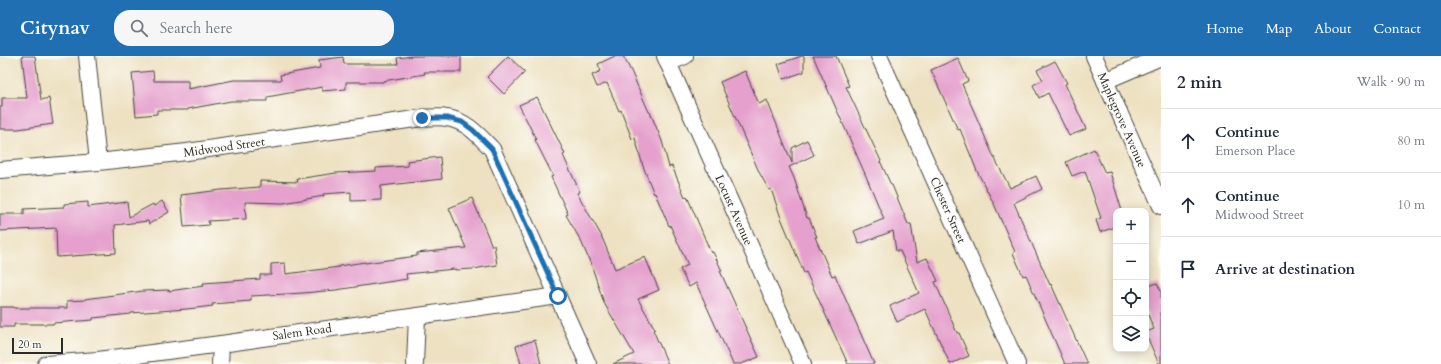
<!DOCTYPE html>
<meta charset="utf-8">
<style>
body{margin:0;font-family:Cardo,serif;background:#f6f6f7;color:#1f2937}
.controls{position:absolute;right:12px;bottom:12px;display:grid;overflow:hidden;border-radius:8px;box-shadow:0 2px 10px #0003}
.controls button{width:36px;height:36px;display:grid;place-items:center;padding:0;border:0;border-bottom:1px solid #e0e1e3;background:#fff;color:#1f2937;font:20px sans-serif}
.scale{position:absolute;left:12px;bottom:10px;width:51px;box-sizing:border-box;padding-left:4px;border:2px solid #2b2b2b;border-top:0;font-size:11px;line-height:14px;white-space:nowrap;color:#2b2b2b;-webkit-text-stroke:3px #fdfcf7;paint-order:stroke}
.stop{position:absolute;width:12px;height:12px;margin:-9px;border:3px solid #1f6fb2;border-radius:50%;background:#fff}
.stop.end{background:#1f6fb2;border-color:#fff;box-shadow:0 1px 4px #0008}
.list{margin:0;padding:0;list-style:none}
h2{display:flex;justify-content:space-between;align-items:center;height:52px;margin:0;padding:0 16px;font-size:17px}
h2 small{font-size:13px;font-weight:400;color:#747a83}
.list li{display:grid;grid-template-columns:26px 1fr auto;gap:12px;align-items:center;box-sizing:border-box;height:64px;padding:0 16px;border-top:1px solid #e0e1e3}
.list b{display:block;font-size:15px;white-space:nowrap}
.list p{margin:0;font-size:13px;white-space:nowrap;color:#747a83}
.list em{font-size:13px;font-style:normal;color:#747a83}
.icon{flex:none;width:22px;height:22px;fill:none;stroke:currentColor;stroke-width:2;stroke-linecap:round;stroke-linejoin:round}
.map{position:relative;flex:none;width:1161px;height:308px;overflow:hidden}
header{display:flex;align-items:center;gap:24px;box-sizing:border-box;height:56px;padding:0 20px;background:#1f6fb2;color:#fff}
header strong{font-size:19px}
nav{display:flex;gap:22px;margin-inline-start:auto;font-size:14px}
.search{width:280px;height:36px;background:#f6f6f7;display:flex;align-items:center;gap:10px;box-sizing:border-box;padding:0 14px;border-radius:16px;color:#747a83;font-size:15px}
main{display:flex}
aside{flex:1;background:#fff}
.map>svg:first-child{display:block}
.building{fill:#e5a0cd}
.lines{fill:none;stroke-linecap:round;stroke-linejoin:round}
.minor-casing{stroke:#484642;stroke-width:18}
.minor{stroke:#fff;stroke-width:16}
.route{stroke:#1f6fb2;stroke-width:5}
.labels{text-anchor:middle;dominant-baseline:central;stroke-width:3;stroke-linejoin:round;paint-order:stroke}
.street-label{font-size:12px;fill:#2b2b2b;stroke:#fdfcf7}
</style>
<header>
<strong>Citynav</strong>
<div class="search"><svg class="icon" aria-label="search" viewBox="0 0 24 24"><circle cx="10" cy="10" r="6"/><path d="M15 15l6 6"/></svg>Search here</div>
<nav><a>Home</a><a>Map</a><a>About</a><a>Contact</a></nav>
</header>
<main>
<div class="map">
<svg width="1161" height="308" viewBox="0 0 1161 308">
<rect width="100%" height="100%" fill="#fdfcf7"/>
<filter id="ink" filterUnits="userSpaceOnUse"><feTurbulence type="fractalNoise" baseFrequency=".025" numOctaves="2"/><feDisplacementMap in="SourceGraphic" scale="8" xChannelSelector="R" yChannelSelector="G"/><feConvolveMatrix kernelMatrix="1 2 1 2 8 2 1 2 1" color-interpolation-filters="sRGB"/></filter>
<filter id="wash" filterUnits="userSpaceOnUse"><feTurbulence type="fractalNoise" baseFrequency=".012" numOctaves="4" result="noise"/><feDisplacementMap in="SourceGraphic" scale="16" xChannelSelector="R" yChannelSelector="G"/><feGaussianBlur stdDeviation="0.9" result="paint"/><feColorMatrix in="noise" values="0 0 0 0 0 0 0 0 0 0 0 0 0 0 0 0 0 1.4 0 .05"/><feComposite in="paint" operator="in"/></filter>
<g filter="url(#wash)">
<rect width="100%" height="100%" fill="#ede1c1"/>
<g id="blocks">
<g class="building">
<polygon points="22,0 35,0 41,44 49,42 53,68 18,73 0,73 0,51 2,51 2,42 27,42"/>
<polygon points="412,0 461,0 461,16 424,16 425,18 383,25 383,26 346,26 346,33 322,35 322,31 267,41 267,45 231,45 188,53 188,54 157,54 157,58 136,60 132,17 153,15 154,25 188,25 188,33 234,24 281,24 280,19 320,12 319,4 343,1 344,8 398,8 397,2"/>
<polygon points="508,0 525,16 504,38 487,21"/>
<polygon points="615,0 623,0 631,15 649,56 650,56 662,85 669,111 672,110 685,141 687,140 711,197 713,196 722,215 720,215 759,301 741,308 733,308 696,227 689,231 680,213 688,209 670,169 669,170 655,137 654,138 643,110 635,82 632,83 621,54 619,55 607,27 597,31 592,19 601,15 598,8"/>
<polygon points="802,0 804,0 804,16 783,23 778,8"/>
<polygon points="813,0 836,0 849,30 846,31 881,105 880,105 891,129 892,129 908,168 911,168 917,206 927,202 938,225 935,226 957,277 959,277 969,300 950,308 925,253 897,266 890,250 919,237 900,195 896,195 893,175 859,188 854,175 884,163 866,120"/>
<polygon points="958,2 968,25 962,28 992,97 1010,132 1036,120 1042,133 1014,147 1050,229 1051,228 1087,308 1065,308 1026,219 1023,220 1013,197 1015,196 994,148 977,115 960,73 958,74 931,14"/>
<polygon points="1055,5 1067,27 1065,28 1086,73 1069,80 1048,37 1039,42 1033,29 1043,24 1037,14"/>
<polygon points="745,15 759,48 767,44 792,107 792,92 807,84 814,99 789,111 794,122 807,162 809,162 817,181 815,181 832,220 835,219 874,308 848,308 806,216 804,217 781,162 771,133 769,134 759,116 720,26"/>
<polygon points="537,41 565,98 563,99 580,136 577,137 601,179 615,213 645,201 659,234 638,243 655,273 653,274 668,308 613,308 634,298 604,247 592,211 581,185 566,159 568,158 551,121 553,120 535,84 536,83 519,49"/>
<polygon points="1094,93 1105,117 1110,116 1122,155 1116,155 1116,171 1100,176 1096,164 1101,162 1085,115 1072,120 1066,106"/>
<polygon points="440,101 442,123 381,130 381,144 351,145 351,136 323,138 324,140 283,147 245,146 246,163 208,165 209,169 184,171 181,139 221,134 260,131 260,125 298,126 297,123 336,117 376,115 376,112 408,110 407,105"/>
<polygon points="472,142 492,190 494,189 497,209 473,213 455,214 454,213 406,218 407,223 336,234 303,237 251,240 251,245 212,248 213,250 187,253 131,257 131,258 93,262 93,264 53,267 53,268 14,268 14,271 0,271 0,251 14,251 14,252 67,252 67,245 85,244 85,243 143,235 169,234 169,235 204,230 203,227 260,223 260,219 271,219 271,208 285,207 286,218 339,211 339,210 365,206 365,207 417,200 417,197 466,192 449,152"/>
<polygon points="162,145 169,156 149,168 148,165 115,169 116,197 57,201 56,172 0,175 0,158 24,158 24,153 64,151 64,148 88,146 88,151 127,146 129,161 153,148 154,150"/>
<polygon points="1157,227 1161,235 1161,308 1159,308 1146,278 1146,276 1154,273 1146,254 1146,231"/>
<polygon points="535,284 541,308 521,308 516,290"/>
</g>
</g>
</g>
<g filter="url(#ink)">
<use href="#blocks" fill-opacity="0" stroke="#484642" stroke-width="1"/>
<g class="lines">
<g class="minor-casing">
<g id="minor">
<polyline points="87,0 98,106"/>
<polyline points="665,0 803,308"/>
<polyline points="879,0 1017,308"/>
<polyline points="1094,0 1161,150"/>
<polyline points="668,7 685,0"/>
<polyline points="1105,25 1161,1"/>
<path d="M0,114l98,-8 89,-10 235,-34c8,0 17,-2 25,0 20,3 32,18 45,31l96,215"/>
<polyline points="46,308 98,304 221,288 558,240"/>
<polyline points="220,308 221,288"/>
<polyline points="415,308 417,260"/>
</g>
</g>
<use href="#minor" class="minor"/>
</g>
</g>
<g class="lines" filter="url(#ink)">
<polyline class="route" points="422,62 447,62 462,66 473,74 492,93 558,240"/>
</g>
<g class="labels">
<g class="street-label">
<text transform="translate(1122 64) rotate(66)">Maplegrove Avenue</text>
<text transform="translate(224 91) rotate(-8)">Midwood Street</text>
<text transform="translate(734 154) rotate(66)">Locust Avenue</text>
<text transform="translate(948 154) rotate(66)">Chester Street</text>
<text transform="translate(302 276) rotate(-8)">Salem Road</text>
</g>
</g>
</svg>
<div class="controls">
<button>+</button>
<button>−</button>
<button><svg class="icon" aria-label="locate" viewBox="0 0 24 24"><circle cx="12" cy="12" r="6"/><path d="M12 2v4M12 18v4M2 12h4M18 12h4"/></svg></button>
<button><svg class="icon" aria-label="layers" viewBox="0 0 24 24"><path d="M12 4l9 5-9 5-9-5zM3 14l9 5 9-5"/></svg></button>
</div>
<div class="scale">20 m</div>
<div class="stop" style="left:558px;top:240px"></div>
<div class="stop end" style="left:422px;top:62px"></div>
</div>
<aside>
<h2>2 min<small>Walk · 90 m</small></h2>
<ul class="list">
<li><svg class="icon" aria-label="ahead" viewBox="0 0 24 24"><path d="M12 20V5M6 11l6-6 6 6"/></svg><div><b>Continue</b><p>Emerson Place</p></div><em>80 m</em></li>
<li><svg class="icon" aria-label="ahead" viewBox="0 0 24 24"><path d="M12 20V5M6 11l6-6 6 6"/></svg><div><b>Continue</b><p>Midwood Street</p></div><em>10 m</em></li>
<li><svg class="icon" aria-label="arrive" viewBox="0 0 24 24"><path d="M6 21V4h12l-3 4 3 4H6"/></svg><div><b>Arrive at destination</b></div></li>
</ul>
</aside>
</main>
